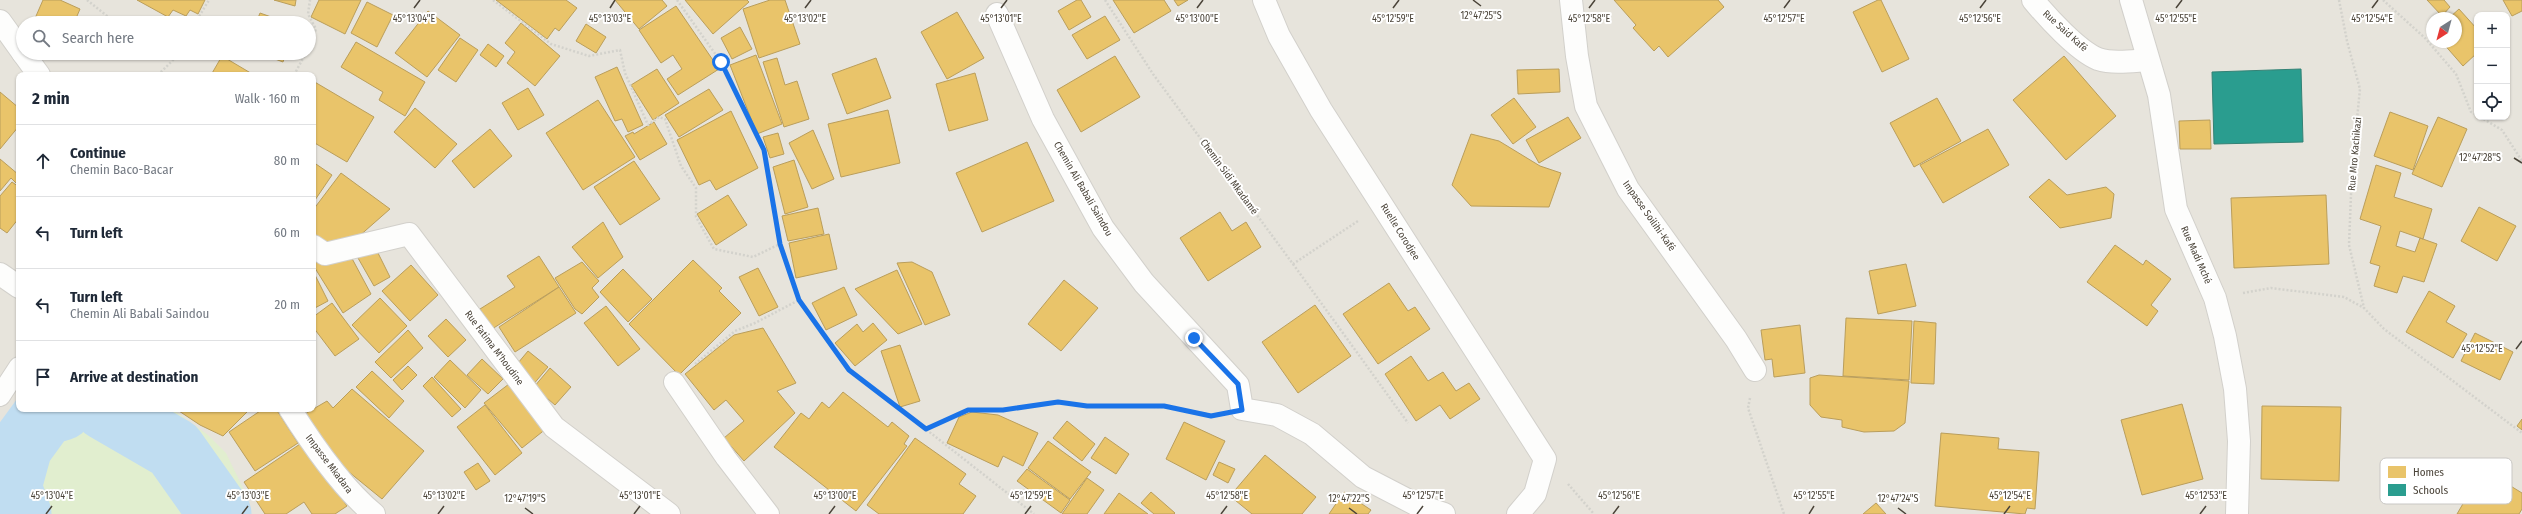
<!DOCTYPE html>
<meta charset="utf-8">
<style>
body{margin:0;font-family:"Fira Sans Condensed",sans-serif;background:#f6f6f7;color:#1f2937}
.controls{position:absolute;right:12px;top:12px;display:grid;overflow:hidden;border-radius:8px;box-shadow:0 1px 3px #0004}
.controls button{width:36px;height:36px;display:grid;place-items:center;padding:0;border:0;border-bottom:1px solid #e0e1e3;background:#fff;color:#1f2937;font:20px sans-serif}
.compass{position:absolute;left:2426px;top:12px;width:36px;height:36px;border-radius:50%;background:#fff;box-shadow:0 1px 3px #0004;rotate:216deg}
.stop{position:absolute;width:12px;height:12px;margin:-9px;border:3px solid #1a73e8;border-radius:50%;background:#fff}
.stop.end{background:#1a73e8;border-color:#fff;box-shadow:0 1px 4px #0008}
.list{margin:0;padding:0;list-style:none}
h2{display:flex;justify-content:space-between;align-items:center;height:52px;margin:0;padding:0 16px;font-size:17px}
h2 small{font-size:13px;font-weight:400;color:#747a83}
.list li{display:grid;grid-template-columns:26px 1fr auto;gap:12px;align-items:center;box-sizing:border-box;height:72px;padding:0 16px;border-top:1px solid #e0e1e3}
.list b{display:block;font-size:15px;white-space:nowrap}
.list p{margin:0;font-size:13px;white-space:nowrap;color:#747a83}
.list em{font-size:13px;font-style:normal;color:#747a83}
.icon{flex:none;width:22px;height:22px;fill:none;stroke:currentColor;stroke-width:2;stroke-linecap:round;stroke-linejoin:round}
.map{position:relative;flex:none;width:2522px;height:514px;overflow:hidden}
.search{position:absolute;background:#fff;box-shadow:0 1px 3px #0004;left:16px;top:16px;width:300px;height:44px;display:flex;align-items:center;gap:10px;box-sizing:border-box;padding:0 14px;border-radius:22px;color:#747a83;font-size:15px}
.panel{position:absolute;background:#fff;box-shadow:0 1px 3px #0004;left:16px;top:72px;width:300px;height:340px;border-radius:8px}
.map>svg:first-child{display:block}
.residential{fill:#e7e4dc;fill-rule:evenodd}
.green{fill:#e1eecf}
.homes{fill:#e9c46a;stroke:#ba9e5b}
.schools{fill:#2a9d8f;stroke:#348275}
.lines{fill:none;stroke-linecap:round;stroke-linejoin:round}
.river{stroke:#c0ddf1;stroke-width:63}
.lane-casing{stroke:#d2d0cb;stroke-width:22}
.street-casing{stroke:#d2d0cb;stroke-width:24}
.path{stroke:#d3d2cc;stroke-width:2.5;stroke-dasharray:2 2;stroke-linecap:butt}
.lane{stroke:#fdfdfc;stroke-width:20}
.street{stroke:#fdfdfc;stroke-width:22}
.route{stroke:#1a73e8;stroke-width:5}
.ticks{fill:none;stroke:#4b4439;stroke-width:1.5}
.labels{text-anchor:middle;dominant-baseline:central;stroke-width:4;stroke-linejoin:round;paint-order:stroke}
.street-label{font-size:10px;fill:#4b4439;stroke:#fff}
.key{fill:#fff;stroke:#c9c7c4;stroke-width:1}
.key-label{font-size:11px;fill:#4b4439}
.ticks-label{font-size:10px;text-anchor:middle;fill:#4b4439;stroke:#fff;stroke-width:4;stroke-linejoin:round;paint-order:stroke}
</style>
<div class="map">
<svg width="2522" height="514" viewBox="0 0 2522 514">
<rect width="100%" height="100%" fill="#f4f2ee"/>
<path class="residential" d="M0,0h2522v514h-2522zM2477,15h30v102h-30zM2432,18h24v24h-24zM23,23h286v30h-286zM19,75h294v334h-294z"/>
<polygon class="green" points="42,409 172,409 208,435 226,453 243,488 244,514 26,514"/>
<g class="homes">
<polygon points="43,0 60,0 80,9 74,23 33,23"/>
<polygon points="137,0 205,0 198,14 190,10 186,16 173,10 168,17"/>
<polygon points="274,0 296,0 295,6"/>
<polygon points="319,0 361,0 345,34 311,17"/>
<polygon points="496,0 566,0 577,8 559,31 555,28 547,39"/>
<polygon points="615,0 662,0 667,6 639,29"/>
<polygon points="685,0 747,0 749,2 713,34"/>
<polygon points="770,0 785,0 800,44 759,58 743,9"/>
<polygon points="1077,0 1081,0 1091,17 1069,30 1058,11"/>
<polygon points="1113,0 1164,0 1171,11 1134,33"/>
<polygon points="1174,0 1188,0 1178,6"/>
<polygon points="1614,0 1718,0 1724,7 1668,57 1659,46 1654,51 1633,28 1636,25"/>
<polygon points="1878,0 1881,0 1909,59 1882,72 1853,12"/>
<polygon points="2427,0 2444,0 2450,7 2442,16"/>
<polygon points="2503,0 2522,0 2522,11 2512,16"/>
<polygon points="367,2 393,15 377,47 351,33"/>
<polygon points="676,6 719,69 678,95 667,79 682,69 673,55 661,63 639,30"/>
<polygon points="2459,9 2477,29 2477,53 2463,66 2442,42 2456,42 2456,18 2449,18"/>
<polygon points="428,11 460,35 427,77 395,53"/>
<polygon points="957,12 984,58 947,79 921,32"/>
<polygon points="260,13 288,23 256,23"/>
<polygon points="1105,16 1120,40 1087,59 1072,35"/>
<polygon points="521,23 560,56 535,86 507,63 515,52 505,43"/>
<polygon points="586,24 606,37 596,53 576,41"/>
<polygon points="740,27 752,49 732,59 721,38"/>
<polygon points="460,38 478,50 456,82 438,70"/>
<polygon points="356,42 425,82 405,116 379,100 383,92 341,67"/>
<polygon points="488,44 504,56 496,67 480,55"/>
<polygon points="259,53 286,53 283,62"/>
<polygon points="756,55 782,124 757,134 730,65"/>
<polygon points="222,56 254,75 211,75"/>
<polygon points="1115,56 1140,97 1081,132 1057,90"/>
<polygon points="2064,56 2116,116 2066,160 2013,100"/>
<polygon points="777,58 785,85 797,81 809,119 784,127 763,62"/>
<polygon points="876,58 891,98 847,114 832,74"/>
<polygon points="617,67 643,125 628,132 622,119 615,121 595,77"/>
<polygon points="657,69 679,103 653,120 631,85"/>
<polygon points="1559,69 1560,92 1518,94 1517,70"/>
<polygon points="975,73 988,120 949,131 936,84"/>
<polygon points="313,81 374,117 347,162 313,142"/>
<polygon points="528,88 544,115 518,130 502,103"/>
<polygon points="709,89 723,110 679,137 665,115"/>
<polygon points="0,92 19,108 19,126 0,149"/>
<polygon points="1514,98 1536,127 1513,144 1491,115"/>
<polygon points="1937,98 1961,141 1914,167 1890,123"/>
<polygon points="598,100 635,157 583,190 546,133"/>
<polygon points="415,108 457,144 435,168 394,132"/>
<polygon points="888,110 900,163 841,177 828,124"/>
<polygon points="731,111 758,168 716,190 710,180 699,185 677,140"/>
<polygon points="2390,112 2428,126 2413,170 2374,156"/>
<polygon points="1568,117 1581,138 1539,163 1526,140"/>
<polygon points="2438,117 2467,129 2442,187 2412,174"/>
<polygon points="2210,120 2211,149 2180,149 2179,121"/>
<polygon points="654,122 667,144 640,160 625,136 633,132 634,134"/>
<polygon points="490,129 512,156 474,188 452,161"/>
<polygon points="1988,129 2009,165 1943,203 1920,165"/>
<polygon points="813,130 834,179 812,189 789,143"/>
<polygon points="778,133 784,154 770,158 763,137"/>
<polygon points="1471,134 1499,141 1540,166 1561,173 1549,207 1471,206 1452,185"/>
<polygon points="1027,142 1054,201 982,232 956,173"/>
<polygon points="0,159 19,175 18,185 11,178 0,191"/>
<polygon points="794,160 808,207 785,214 773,167"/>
<polygon points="634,161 660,199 620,225 594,187"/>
<polygon points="313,162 332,175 313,203"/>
<polygon points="2376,165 2401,173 2394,197 2432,209 2423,239 2400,231 2396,246 2415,252 2420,238 2437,244 2424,282 2403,276 2397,293 2374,286 2380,266 2370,263 2381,226 2360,219"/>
<polygon points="341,173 390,209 357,238 334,250 313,233 313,210"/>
<polygon points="2049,179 2067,195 2106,187 2114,194 2111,218 2060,228 2029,197"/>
<polygon points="12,182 19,187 19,218 7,233 0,228 0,196"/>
<polygon points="728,195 747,225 716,245 697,214"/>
<polygon points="2326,195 2329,264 2234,268 2231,198"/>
<polygon points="2479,207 2516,226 2497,261 2461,241"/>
<polygon points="818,208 824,234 788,241 782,216"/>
<polygon points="1220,212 1232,231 1246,222 1261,247 1208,281 1180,238"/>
<polygon points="603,222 623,257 598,278 572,247"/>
<polygon points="829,234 837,269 796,278 789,243"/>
<polygon points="374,245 390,277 374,286 354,251"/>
<polygon points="2115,245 2143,265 2146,260 2171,279 2151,305 2158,311 2147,326 2087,282"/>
<polygon points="348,251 371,294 343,313 313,265 313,261"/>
<polygon points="539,256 559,287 492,329 480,309 515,287 507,276"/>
<polygon points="693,260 722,288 719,291 741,313 679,375 629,324"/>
<polygon points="582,262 599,281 592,288 599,297 582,314 575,309 555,278"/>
<polygon points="912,262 932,272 950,315 925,325 897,263"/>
<polygon points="1906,264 1916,306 1878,314 1869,271"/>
<polygon points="411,265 438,295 410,321 382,291"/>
<polygon points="758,268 778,307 759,316 739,277"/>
<polygon points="623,269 652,299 628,322 600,292"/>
<polygon points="897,270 922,324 898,334 855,289"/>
<polygon points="313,271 328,301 313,309"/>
<polygon points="1064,280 1098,308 1061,351 1028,324"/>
<polygon points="1389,283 1408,311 1415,307 1430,329 1378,364 1343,314"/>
<polygon points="559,287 576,313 515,352 499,327"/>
<polygon points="844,287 857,315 826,330 812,303"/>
<polygon points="2429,291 2455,306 2446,322 2467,334 2453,358 2406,332"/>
<polygon points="380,298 407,326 379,353 352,325"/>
<polygon points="332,303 359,339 335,356 313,327 313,317"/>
<polygon points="1315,305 1351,356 1298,393 1262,342"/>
<polygon points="606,306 640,349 618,366 584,323"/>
<polygon points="1846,318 1912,321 1909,380 1843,376"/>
<polygon points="446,319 466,340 448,357 428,336"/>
<polygon points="1914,321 1936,323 1934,384 1911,383"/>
<polygon points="873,323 887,340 855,366 835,343 857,324 863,332"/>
<polygon points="1800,325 1805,373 1774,377 1772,359 1765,360 1761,330"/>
<polygon points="763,328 796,383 777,391 795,413 744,461 724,438 744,421 726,400 714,410 685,374 734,335"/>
<polygon points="408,330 423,348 391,378 375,362"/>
<polygon points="2475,333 2513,352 2500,380 2461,361"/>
<polygon points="900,345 920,401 900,407 881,351"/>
<polygon points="528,351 548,367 532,386 513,369"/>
<polygon points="1411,356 1428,381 1443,372 1456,391 1469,383 1480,399 1450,419 1440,405 1416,421 1385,374"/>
<polygon points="482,359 503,379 488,394 467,375"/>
<polygon points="450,360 481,390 465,408 434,377"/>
<polygon points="408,366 417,375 402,390 393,380"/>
<polygon points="550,368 571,387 555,405 534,387"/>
<polygon points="372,371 404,401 389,418 356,387"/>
<polygon points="1819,375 1909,381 1905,423 1894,431 1864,432 1842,427 1842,420 1821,417 1810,405 1810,378"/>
<polygon points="432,377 461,409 452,417 423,386"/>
<polygon points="509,384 547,428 522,448 484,403"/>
<polygon points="352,389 424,451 382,499 344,468 303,415 327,401 333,408"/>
<polygon points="843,392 888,427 892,422 909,436 904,444 907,446 856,511 774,447 801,413 809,419 822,402 829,408"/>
<polygon points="2182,404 2203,479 2142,495 2121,420"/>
<polygon points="485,405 522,453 495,475 457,427"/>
<polygon points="2262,406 2341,407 2339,481 2261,479"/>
<polygon points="176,409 250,409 223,436 200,425"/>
<polygon points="263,409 276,409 298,443 255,471 229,432"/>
<polygon points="972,412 998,415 1038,433 1023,466 1003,456 998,467 947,443 959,417"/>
<polygon points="2522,419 2522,430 2517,426"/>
<polygon points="1067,421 1095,444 1082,461 1053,438"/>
<polygon points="1184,422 1225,441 1206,480 1166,459"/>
<polygon points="1941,433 1999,438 1998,449 2039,452 2035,509 2027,508 2025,514 1935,506"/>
<polygon points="1105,437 1129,454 1116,474 1091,458"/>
<polygon points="915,438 966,474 959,484 976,496 963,514 879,514 867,505"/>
<polygon points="1048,441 1091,472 1070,499 1028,468"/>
<polygon points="303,442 347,506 335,514 312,514 304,502 286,514 265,514 244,482"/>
<polygon points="1265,455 1316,497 1302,514 1252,514 1230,496"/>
<polygon points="1219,462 1235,469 1228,483 1213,475"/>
<polygon points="478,463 490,481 476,490 464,472"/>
<polygon points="1027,469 1070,500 1061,513 1017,481"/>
<polygon points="2496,477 2522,493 2522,509 2519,514 2457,514 2471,490 2483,497"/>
<polygon points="1087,478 1104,490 1087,514 1062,514"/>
<polygon points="1151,492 1175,513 1174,514 1154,514 1141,503"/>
<polygon points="1344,492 1371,510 1368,514 1329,514"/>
<polygon points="1119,493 1148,514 1104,514"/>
<polygon points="1876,503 1886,514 1863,514"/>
</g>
<polygon class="schools" points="2301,69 2303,142 2214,144 2212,72"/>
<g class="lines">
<g class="river">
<polyline points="105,409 174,449 220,514"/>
<polyline points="20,514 10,487 21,447 45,414 62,409"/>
</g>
<g class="lane-casing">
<g id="lane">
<polyline points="674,382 726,458 769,514"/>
<polyline points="0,396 19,367"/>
</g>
</g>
<g class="street-casing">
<g id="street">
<polyline points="1264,0 1279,36 1321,110 1545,459 1535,494 1518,514"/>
<polyline points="1571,0 1577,56 1586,106 1628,189 1736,339 1755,370"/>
<path d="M2033,0c14,17 45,51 65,59 16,5 34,2 50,1"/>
<polyline points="2131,0 2159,95 2176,209 2215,298 2225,336 2235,389 2239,441 2237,514"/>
<polyline points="997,14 1043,119 1103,228 1144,283 1238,385 1242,409 1277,415 1312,434 1363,477 1417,505 1444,514"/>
<polyline points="0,21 23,53"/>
<polyline points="23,53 39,75"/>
<polyline points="313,246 325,254 409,234 554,427 669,514"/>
<polyline points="0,274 19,287"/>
<path d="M290,409c22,35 52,79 84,105"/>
</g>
</g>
<g class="path">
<polyline points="87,0 116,23"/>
<polyline points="493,0 551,44 589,56 620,50 625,73 648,125 659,117 665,119 681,166 696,188 696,217 714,249 753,257 780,244"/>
<polyline points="677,0 721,62 764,150 780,244 799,300 849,369 1034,514"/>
<polyline points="1105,0 1153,74 1293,264 1358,221"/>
<polyline points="2339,0 2347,41 2360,89 2352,169 2349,245 2364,308"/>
<polyline points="2383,0 2425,38 2456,74 2471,112 2477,115"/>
<polyline points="195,23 209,0"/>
<polyline points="309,46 316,29 308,14 310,0"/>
<polyline points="164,53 174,59 177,53"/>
<polyline points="158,75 174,59"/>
<polyline points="294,75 306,53"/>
<polyline points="2480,117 2502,130 2522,161"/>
<polyline points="1293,264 1408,423"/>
<polyline points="2243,293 2271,288 2344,297 2364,308 2384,329 2522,433"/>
<polyline points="695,364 735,331 755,323 799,300"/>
<polyline points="1750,398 1748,408 1784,514"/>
<polyline points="926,429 968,410 1003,410 1058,402 1087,406 1164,407 1214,415"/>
<polyline points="1568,484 1594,514"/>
</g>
<use href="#lane" class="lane"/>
<use href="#street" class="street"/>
</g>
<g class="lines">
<polyline class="route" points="721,62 764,150 780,244 799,300 849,370 926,429 968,410 1003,410 1058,402 1087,406 1164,406 1211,416 1242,410 1238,384 1194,338"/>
</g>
<path class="ticks" d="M1473,0l8,6M414,8l6,-8M610,8l5,-8M805,8l6,-8M1001,8l6,-8M1197,8l6,-8M1393,8l6,-8M1589,8l6,-8M1784,8l6,-8M1980,8l6,-8M2176,8l6,-8M2372,8l6,-8M2514,158l8,5M2516,349l6,-8M525,508l8,6M1349,508l8,6M1898,508l8,6M46,514l6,-8M242,514l6,-8M438,514l6,-8M634,514l6,-8M829,514l6,-8M1025,514l6,-8M1221,514l6,-8M1417,514l6,-8M1613,514l6,-8M1809,514l5,-8M2004,514l6,-8M2200,514l6,-8"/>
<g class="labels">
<g class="street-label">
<text transform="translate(2065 31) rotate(42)">Rue Said Kafé</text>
<text transform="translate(2355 154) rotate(-85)">Rue Mro Kachikazi</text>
<text transform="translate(1229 177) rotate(54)">Chemin Sidi Mkadamé</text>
<text transform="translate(1083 189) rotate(60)">Chemin Ali Babali Saindou</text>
<text transform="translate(1649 216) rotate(55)">Impasse Soilihi-Kafé</text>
<text transform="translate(1400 232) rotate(58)">Ruelle Corodjee</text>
<text transform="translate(2196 255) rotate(66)">Rue Madi Mché</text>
<text transform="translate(494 348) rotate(53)">Rue Fatima M'houdine</text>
<text transform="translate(329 464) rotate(53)">Impasse Mkadara</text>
</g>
</g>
<rect x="2380" y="458" width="132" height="46" rx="6" class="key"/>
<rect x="2388" y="466" width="18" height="12" fill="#e9c46a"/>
<rect x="2388" y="484" width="18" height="12" fill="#2a9d8f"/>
<g class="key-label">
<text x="2413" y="476">Homes</text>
<text x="2413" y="494">Schools</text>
</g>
<g class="ticks-label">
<text x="1481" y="19">12°47'25"S</text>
<text x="1001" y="22">45°13'01"E</text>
<text x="414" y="22">45°13'04"E</text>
<text x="610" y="22">45°13'03"E</text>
<text x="805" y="22">45°13'02"E</text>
<text x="1197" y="22">45°13'00"E</text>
<text x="1393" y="22">45°12'59"E</text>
<text x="1589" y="22">45°12'58"E</text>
<text x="1784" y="22">45°12'57"E</text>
<text x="1980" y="22">45°12'56"E</text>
<text x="2176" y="22">45°12'55"E</text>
<text x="2372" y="22">45°12'54"E</text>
<text x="2480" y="161">12°47'28"S</text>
<text x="2482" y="352">45°12'52"E</text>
<text x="52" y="499">45°13'04"E</text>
<text x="248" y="499">45°13'03"E</text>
<text x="444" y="499">45°13'02"E</text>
<text x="640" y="499">45°13'01"E</text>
<text x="835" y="499">45°13'00"E</text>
<text x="1031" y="499">45°12'59"E</text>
<text x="1227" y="499">45°12'58"E</text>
<text x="1423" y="499">45°12'57"E</text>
<text x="1619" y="499">45°12'56"E</text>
<text x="1814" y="499">45°12'55"E</text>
<text x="2010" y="499">45°12'54"E</text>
<text x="2206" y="499">45°12'53"E</text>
<text x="525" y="502">12°47'19"S</text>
<text x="1349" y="502">12°47'22"S</text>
<text x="1898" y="502">12°47'24"S</text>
</g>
</svg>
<div class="controls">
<button>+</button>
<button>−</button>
<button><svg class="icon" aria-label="locate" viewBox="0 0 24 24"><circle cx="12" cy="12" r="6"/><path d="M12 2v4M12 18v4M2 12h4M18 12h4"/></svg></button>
</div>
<svg class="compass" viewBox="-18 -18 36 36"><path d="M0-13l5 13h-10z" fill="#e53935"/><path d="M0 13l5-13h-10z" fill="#747a83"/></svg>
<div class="stop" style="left:721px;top:62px"></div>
<div class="stop end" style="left:1194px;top:338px"></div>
<div class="search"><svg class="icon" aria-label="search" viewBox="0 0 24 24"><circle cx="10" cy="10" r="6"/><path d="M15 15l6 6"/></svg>Search here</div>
<section class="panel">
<h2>2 min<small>Walk · 160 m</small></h2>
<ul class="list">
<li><svg class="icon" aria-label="ahead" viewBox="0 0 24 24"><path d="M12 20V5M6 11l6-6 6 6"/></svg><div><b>Continue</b><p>Chemin Baco-Bacar</p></div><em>80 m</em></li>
<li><svg class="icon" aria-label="left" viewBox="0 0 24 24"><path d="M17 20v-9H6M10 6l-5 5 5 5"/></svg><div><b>Turn left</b></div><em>60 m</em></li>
<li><svg class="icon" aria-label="left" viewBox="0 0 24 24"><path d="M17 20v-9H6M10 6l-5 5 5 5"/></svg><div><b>Turn left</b><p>Chemin Ali Babali Saindou</p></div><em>20 m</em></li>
<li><svg class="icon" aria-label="arrive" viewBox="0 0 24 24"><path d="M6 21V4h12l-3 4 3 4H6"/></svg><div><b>Arrive at destination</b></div></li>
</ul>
</section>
</div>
